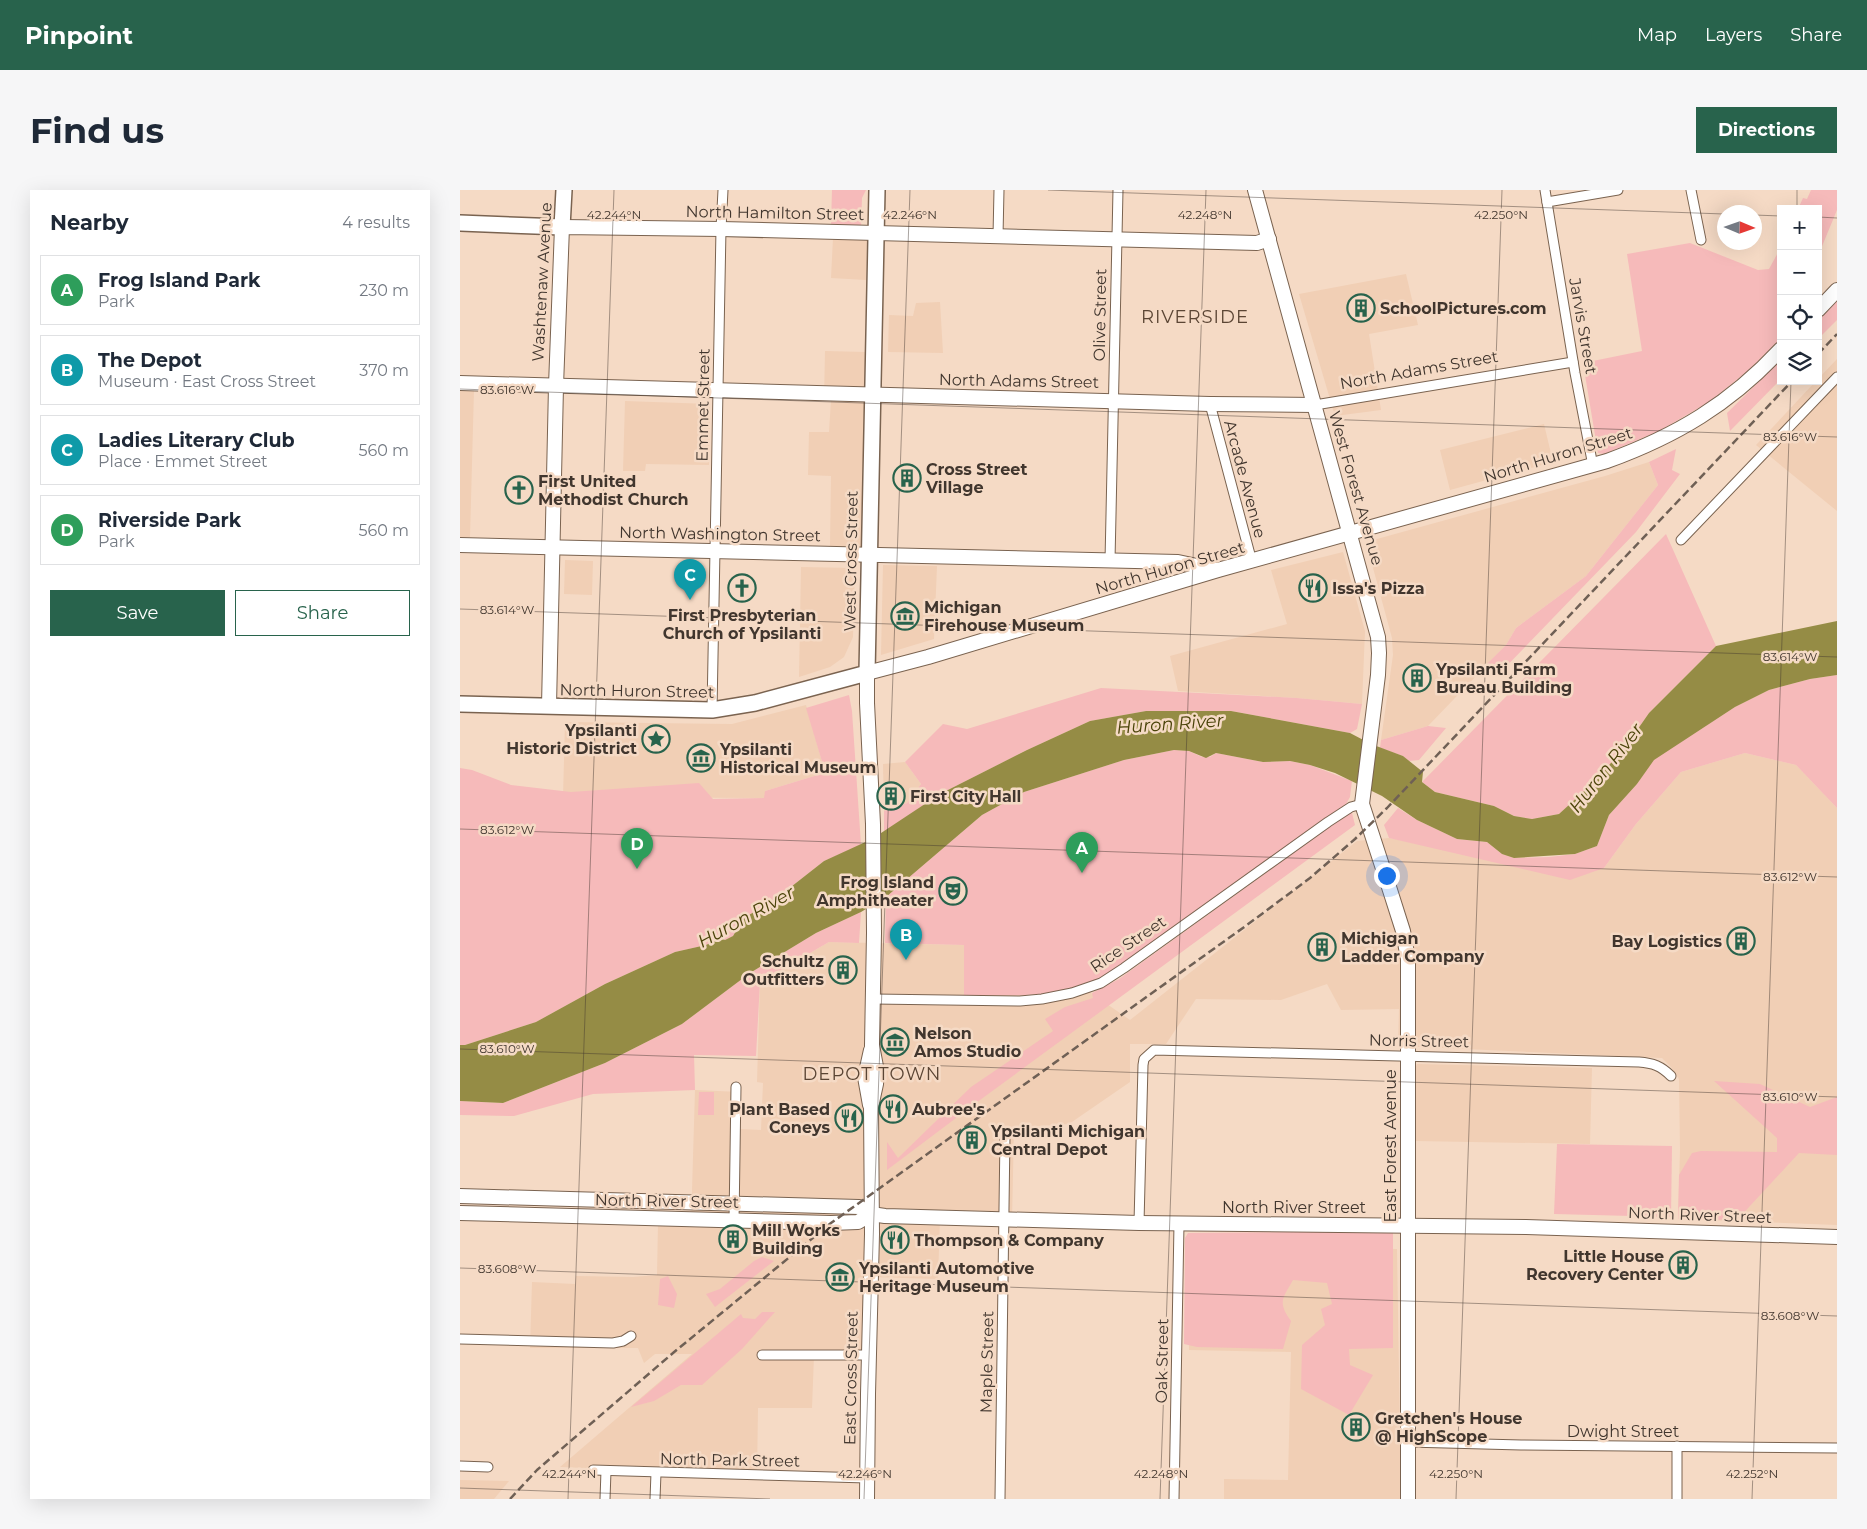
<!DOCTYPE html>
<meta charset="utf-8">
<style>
body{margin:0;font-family:Montserrat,sans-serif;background:#f6f6f7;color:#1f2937}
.controls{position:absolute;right:15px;top:15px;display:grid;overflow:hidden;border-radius:0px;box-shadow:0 5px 20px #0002}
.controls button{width:45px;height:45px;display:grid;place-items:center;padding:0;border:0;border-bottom:1px solid #e0e1e3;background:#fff;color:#1f2937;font:25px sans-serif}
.compass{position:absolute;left:1257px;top:15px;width:45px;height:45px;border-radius:50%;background:#fff;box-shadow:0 5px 20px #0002;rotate:92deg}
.you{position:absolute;left:926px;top:685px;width:18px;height:18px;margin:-12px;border:4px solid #fff;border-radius:50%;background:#1a73e8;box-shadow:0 0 0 8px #1a73e833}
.badge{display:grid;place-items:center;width:32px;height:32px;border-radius:50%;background:#28634c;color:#fff;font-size:16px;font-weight:700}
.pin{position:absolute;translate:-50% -41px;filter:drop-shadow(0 1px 2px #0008)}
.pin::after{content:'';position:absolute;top:26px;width:18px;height:15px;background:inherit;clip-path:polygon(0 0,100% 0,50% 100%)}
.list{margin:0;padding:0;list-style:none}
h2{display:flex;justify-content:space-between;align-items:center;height:65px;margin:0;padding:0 20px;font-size:21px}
h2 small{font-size:16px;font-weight:400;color:#747a83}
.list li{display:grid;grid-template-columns:32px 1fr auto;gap:15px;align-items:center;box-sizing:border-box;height:70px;margin:0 10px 10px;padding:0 10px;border:1px solid #e0e1e3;border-radius:0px}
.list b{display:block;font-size:19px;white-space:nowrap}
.list p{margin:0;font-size:16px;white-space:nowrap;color:#747a83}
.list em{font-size:16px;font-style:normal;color:#747a83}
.actions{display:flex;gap:10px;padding:15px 20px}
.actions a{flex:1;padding:11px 0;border:1px solid #28634c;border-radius:0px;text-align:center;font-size:18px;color:#28634c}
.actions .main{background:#28634c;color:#fff}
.icon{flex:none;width:28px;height:28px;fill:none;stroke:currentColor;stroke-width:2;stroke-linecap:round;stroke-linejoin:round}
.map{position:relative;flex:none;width:1377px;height:1309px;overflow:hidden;border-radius:0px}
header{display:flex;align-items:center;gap:30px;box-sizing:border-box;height:70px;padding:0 25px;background:#28634c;color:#fff}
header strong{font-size:24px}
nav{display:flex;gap:28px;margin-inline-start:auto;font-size:18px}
.intro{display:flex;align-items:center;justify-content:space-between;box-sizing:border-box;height:120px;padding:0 30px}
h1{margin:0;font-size:35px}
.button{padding:12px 22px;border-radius:0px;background:#28634c;color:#fff;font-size:18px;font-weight:700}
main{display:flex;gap:30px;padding:0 30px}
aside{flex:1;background:#fff;border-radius:0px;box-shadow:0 5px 20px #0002}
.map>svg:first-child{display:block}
.built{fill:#f1cfb5}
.green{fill:#f6baba}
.water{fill:#958c45}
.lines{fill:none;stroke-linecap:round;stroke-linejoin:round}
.street-casing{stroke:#7a6350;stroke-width:11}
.secondary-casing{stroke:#7a6350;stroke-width:16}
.primary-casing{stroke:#7a6350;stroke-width:18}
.street{stroke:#fff;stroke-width:9}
.secondary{stroke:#fff;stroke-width:14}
.primary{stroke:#fff;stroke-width:15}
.rail{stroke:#6f6055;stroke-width:2.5;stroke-dasharray:8 4;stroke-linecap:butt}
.ticks{fill:none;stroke:#41362e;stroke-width:1;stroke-opacity:0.45}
.labels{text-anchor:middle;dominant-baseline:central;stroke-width:5;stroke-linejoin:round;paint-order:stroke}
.street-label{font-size:16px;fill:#41362e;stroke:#f5dac5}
.poi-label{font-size:16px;font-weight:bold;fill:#41362e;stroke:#f5dac5;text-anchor:start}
.neighbourhood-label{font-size:18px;letter-spacing:1px;fill:#5b4534;stroke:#f5dac5}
.water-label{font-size:18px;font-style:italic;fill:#4a4309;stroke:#f5dac5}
.ticks-label{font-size:12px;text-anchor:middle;fill:#41362e;stroke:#f5dac5;stroke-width:5;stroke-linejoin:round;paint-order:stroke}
</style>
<header>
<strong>Pinpoint</strong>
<nav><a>Map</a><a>Layers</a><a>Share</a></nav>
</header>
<div class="intro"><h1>Find us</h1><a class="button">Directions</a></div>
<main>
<aside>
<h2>Nearby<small>4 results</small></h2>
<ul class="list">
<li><span class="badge" style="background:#2e9e5b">A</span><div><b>Frog Island Park</b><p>Park</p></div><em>230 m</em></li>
<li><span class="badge" style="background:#0f9aa8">B</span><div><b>The Depot</b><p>Museum · East Cross Street</p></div><em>370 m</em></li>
<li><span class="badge" style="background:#0f9aa8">C</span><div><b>Ladies Literary Club</b><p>Place · Emmet Street</p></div><em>560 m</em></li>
<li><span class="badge" style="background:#2e9e5b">D</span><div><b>Riverside Park</b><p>Park</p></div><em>560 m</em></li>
</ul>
<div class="actions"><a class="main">Save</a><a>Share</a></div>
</aside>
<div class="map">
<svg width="1377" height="1309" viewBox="0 0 1377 1309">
<rect width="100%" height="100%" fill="#f5dac5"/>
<g class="built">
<polygon points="373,48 407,48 406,90 371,88"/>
<polygon points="946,84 958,135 909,144 921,220 875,226 839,104"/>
<polygon points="480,112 483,163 428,162 429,125 453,126 456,113"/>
<polygon points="365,161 406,162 401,344 404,348 403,357 370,356 371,286 348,285 349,242 369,242 371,210 364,210"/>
<polygon points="1377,169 1377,321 1296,255 1356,191 1358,191 1358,189"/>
<polygon points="0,200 14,200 10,347 0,347"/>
<polygon points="165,211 250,214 249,275 186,274 185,281 163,281"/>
<polygon points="1084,234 1093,272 990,300 980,260"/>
<polygon points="1189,272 1198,295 1126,386 1056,438 1046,455 968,536 921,550 933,465 932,448 906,352 1145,286"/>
<polygon points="883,362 905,441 902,514 837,508 718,501 710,466 827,434 811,380"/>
<polygon points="105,370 133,371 132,405 104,404"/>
<polygon points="423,375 477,376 474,449 421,465"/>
<polygon points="341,377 395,378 393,447 384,467 370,477 339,487"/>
<polygon points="346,515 363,575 361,584 305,601 305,608 103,607 105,532 272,534"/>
<polygon points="1285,563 1336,575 1377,618 1377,1035 1218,1029 1220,960 1219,889 1211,877 1202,868 938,856 939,819 881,820 867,794 821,810 736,809 706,854 670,854 670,892 609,934 554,938 552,1031 480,1029 478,1089 411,1087 408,1165 354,1166 352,1218 298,1218 297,1285 100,1277 232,1164 195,1164 184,1173 178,1158 70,1158 72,1092 115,1094 116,1086 173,1087 197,1085 198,1034 231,1034 235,900 280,902 279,939 301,940 303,893 297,892 300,792 369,752 504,755 504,805 571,805 621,796 670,830 897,651 929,648 1144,678 1176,634 1221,582"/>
<polygon points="445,572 461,594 447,613 424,621 423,574"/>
<polygon points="957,874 1132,878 1130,954 955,951 956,876"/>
<polygon points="731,1054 937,1059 941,1309 764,1309 764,1289 828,1290 831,1162 729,1160"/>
<polygon points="0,1290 49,1291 34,1309 0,1309"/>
</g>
<g class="green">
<polygon points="372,0 406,0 402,8 401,38 392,35 371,35"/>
<polygon points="1351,0 1377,0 1377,20 1358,66 1358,19 1338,19 1343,8 1347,9"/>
<polygon points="1230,53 1298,80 1309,79 1321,57 1321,148 1289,180 1249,212 1199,241 1144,264 1138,263 1123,173 1182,161 1167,64"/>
<polygon points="1377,111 1377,130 1358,149 1358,131"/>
<polygon points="1321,170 1321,189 1270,241 1267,223"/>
<polygon points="1216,259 1212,280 1220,284 1176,342 1037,486 1018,483 1046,455 1056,438 1126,386 1198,295 1189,272"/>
<polygon points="1206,344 1256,456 1189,523 1166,556 1134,592 1099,624 1072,629 1054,626 1034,616 975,602 962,592"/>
<polygon points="1377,485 1377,618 1336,575 1285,563 1221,582 1176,634 1144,678 1110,690 929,648 924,635 938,618 957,630 997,649 1027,652 1042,664 1054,668 1089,667 1115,664 1137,656 1149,625 1177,594 1193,570 1275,517 1309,500 1350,489"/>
<polygon points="641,498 837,508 902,514 897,539 890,543 771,521 686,521 630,531 567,560 480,604 424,642 424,621 447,613 461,594 445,572 483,534 507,539"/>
<polygon points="389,505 392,521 401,655 364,671 313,711 275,733 276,741 273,746 265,750 260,748 246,755 215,762 145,794 76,832 5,855 0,855 0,578 12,580 51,595 111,602 239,593 253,609 304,608 305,601 361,584 363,575 346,518"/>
<polygon points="968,536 986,538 959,570 949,571 943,566 920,558 921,550"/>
<path d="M714,560l15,1 13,6h8l6,-4 47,9 27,-1 20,4 42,16 -2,16 -4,7 -215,153c-16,11 -32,24 -51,29 -37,12 -77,9 -116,9v-50l-79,-2 1,-46 96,-82 42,-23 100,-32z"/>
<polygon points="890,622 892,623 895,635 520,910 427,980 427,952 438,968 511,897 593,841 585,829 605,817 633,808 632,803 659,789"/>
<polygon points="401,722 399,753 369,752 300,792 296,866 234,865 235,900 133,904 54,926 0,925 0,911 43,913 145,873 222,834 290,783 356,743"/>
<polygon points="1254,891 1300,894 1350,917 1377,907 1377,965 1339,963 1277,1030 1218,1029 1219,985 1232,963 1241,961 1317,962 1317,948"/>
<polygon points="239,902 254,902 254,925 238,925"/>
<polygon points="1097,954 1212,956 1211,1027 1094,1024"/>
<path d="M933,1041v117l-44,1 1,16 23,10 -24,40 -48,-26 1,-44 23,-20 -4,-16 11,-5 -5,-21 -34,-3c-10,18 -16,22 -2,41l-8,28 -86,-2 -13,-3 1,-106 3,-5z"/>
<polygon points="302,1067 314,1071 255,1117 246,1104 260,1099 294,1071"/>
<polygon points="208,1086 217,1104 214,1118 198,1115 200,1089"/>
<polygon points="302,1122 315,1122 282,1159 242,1195 221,1195 194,1211 171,1217 281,1124 283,1128 295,1129"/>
</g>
<polygon class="water" points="1377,431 1377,485 1350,489 1309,500 1275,517 1194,570 1177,594 1149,625 1137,656 1115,664 1054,668 1042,664 1027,652 997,649 957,630 922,606 875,583 850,575 830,571 803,572 756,563 746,568 729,561 714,560 664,570 564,602 522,625 426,707 401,722 356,743 290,783 222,834 145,873 43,913 0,911 0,855 5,855 76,832 145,794 215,762 246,755 260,748 265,750 273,746 276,741 275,733 313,711 364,671 412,649 480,604 567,560 630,531 686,521 771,521 890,543 911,554 943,566 963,582 962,592 975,602 1034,616 1054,626 1072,629 1099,624 1134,592 1166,556 1189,523 1256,456"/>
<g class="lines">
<g class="street-casing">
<g id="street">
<polyline points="1085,0 1115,183 1133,276"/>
<polyline points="1231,0 1241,50"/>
<polyline points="1087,12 1158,0"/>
<polyline points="538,46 539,0"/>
<polyline points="750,214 792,372"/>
<polyline points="855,215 1113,172"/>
<polyline points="1221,350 1377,187"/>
<polyline points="650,371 658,0"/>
<polyline points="252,520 261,39 263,0"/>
<polyline points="414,809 560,811 582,809 612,803 641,793 664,778 868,632 891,617 902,614"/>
<polyline points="274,1031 276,897"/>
<path d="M679,1033l4,-158 1,-6 10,-9 485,12c14,1 22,4 32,14"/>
<polyline points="0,1149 153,1153 163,1151 171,1146"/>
<polyline points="302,1165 408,1165"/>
<polyline points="948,1252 1061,1255 1377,1258"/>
<polyline points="1217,1256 1217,1309"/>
<polyline points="0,1276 28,1277"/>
<polyline points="133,1280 407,1288"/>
<polyline points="145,1309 146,1281"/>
<polyline points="195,1309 196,1283"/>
<polyline points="540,1309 545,945"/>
<polyline points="714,1309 719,1034"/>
</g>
</g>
<g class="secondary-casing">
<g id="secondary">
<polyline points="795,0 918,447 919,463 918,485 902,614 929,697 943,741 948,769 948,1309"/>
<polyline points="1358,120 1377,100"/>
<polyline points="0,193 750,214 855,215"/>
<polyline points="0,355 718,372 756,380"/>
<polyline points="89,516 96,196 102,37 261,39 797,53 809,49"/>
<polyline points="410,915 405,887 411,860"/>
<polyline points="0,1006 399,1017 411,1024 425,1026 679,1033 1066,1037 1377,1047"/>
<polyline points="0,1023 371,1033 398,1032 411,1024"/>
<path d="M407,1309l1,-105 4,-160 -1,-127 5,-23 1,-12 -5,-27 2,-112 -1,-109 -6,-121v-30l61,-16 290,-87 389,-109c69,-25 123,-57 174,-112"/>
</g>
</g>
<g class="primary-casing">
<g id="primary">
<polyline points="0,33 102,37 104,0"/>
<polyline points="0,514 252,520 295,513 407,483 417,0"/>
</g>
</g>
<use href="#street" class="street"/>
<use href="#secondary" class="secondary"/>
<use href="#primary" class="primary"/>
<g class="rail">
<polyline points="1358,164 1377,144"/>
<polyline points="50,1309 77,1280 213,1163 371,1033 787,735 850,688 895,649 927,618 1332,191"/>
</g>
</g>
<path class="ticks" d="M588,0l676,24M1337,19v-19M1294,25l27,1M1358,27l19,1M0,199l1377,48M0,419l1377,48M0,639l1377,48M0,859l1377,48M0,1078l1377,48M0,1298l310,11M108,1309l46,-1309M404,1309l46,-1309M700,1309l46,-1309M996,1309l46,-1309M1292,1309l39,-1118"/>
<defs>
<g id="building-ring" transform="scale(1.4375)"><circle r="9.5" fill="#f5dac5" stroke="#28634c" stroke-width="1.5"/><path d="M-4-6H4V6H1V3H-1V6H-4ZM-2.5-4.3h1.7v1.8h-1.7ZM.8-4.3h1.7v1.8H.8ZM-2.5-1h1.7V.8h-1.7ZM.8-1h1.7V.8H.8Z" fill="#28634c"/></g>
<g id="church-ring" transform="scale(1.4375)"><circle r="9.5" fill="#f5dac5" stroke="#28634c" stroke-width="1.5"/><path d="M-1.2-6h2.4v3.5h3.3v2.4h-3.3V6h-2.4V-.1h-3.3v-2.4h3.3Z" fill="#28634c"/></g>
<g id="restaurant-ring" transform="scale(1.4375)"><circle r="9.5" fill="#f5dac5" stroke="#28634c" stroke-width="1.5"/><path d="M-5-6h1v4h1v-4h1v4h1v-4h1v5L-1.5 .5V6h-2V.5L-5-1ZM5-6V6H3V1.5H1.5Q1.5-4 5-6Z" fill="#28634c"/></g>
<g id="museum-ring" transform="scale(1.4375)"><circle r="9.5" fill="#f5dac5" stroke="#28634c" stroke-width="1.5"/><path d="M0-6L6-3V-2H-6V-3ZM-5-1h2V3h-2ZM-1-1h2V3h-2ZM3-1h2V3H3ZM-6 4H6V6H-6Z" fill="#28634c"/></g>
<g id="sight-ring" transform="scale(1.4375)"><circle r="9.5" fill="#f5dac5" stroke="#28634c" stroke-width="1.5"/><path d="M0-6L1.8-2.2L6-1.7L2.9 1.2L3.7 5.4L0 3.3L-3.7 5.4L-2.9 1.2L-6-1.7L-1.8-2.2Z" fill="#28634c"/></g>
<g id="theatre-ring" transform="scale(1.4375)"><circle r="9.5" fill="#f5dac5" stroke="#28634c" stroke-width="1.5"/><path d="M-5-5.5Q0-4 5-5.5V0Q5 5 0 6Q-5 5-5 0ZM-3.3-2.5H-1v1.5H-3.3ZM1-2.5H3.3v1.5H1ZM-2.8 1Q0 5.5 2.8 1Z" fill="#28634c"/></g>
</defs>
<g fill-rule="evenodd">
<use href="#building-ring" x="901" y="118"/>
<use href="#building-ring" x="447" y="288"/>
<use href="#church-ring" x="59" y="300"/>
<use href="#church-ring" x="282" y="398"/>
<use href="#restaurant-ring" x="853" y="398"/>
<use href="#museum-ring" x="445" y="426"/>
<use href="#building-ring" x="957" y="488"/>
<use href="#sight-ring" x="196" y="549"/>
<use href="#museum-ring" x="241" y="568"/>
<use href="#building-ring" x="431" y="606"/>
<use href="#theatre-ring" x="493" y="701"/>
<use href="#building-ring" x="1281" y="751"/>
<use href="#building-ring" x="862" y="757"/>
<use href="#building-ring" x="383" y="780"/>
<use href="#museum-ring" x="435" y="852"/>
<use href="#restaurant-ring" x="433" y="919"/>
<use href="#restaurant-ring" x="389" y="928"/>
<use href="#building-ring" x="512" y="950"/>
<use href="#building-ring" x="273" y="1049"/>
<use href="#restaurant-ring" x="435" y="1050"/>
<use href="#building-ring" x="1223" y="1075"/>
<use href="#museum-ring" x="380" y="1087"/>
<use href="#building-ring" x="896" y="1237"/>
</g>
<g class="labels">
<g class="street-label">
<text transform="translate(315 23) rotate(1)">North Hamilton Street</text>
<text transform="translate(82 92) rotate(-87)">Washtenaw Avenue</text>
<text transform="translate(640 125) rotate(-89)">Olive Street</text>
<text transform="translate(1123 136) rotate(80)">Jarvis Street</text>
<text transform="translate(959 180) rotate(-10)">North Adams Street</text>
<text transform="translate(559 191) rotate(1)">North Adams Street</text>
<text transform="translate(243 215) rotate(-89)">Emmet Street</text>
<text transform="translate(1098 265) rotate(-17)">North Huron Street</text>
<text transform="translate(785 289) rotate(75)">Arcade Avenue</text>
<text transform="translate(896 298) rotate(74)">West Forest Avenue</text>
<text transform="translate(260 344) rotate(1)">North Washington Street</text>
<text transform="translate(391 371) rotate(-89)">West Cross Street</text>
<text transform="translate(710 378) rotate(-16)">North Huron Street</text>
<text transform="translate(177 501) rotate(1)">North Huron Street</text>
<text transform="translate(668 754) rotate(-34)">Rice Street</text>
<text transform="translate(959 851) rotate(1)">Norris Street</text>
<text transform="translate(930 956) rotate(-90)">East Forest Avenue</text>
<text transform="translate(207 1011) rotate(1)">North River Street</text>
<text x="834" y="1017">North River Street</text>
<text transform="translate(1240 1025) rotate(2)">North River Street</text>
<text transform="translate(702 1171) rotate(-89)">Oak Street</text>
<text transform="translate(527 1172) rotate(-89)">Maple Street</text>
<text transform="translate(391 1188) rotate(-89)">East Cross Street</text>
<text x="1163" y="1241">Dwight Street</text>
<text transform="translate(270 1270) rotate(1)">North Park Street</text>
</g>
<g class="poi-label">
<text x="920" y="118">SchoolPictures.com</text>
<text x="466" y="279">Cross Street<tspan x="466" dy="18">Village</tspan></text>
<text x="78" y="291">First United<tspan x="78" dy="18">Methodist Church</tspan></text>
<text x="872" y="398">Issa's Pizza</text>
<text x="464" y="417">Michigan<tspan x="464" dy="18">Firehouse Museum</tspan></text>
<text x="282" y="425" text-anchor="middle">First Presbyterian<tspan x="282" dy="18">Church of Ypsilanti</tspan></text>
<text x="976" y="479">Ypsilanti Farm<tspan x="976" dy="18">Bureau Building</tspan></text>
<text x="177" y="540" text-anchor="end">Ypsilanti<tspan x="177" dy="18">Historic District</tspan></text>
<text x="260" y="559">Ypsilanti<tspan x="260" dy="18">Historical Museum</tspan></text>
<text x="450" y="606">First City Hall</text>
<text x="474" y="692" text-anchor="end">Frog Island<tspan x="474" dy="18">Amphitheater</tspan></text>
<text x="881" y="748">Michigan<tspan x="881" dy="18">Ladder Company</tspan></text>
<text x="1262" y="751" text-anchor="end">Bay Logistics</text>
<text x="364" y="771" text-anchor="end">Schultz<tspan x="364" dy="18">Outfitters</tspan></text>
<text x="454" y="843">Nelson<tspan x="454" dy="18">Amos Studio</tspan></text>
<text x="370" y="919" text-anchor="end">Plant Based<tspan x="370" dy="18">Coneys</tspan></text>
<text x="452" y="919">Aubree's</text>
<text x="531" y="941">Ypsilanti Michigan<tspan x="531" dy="18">Central Depot</tspan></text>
<text x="292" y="1040">Mill Works<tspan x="292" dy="18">Building</tspan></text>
<text x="454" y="1050">Thompson &amp; Company</text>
<text x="1204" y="1066" text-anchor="end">Little House<tspan x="1204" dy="18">Recovery Center</tspan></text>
<text x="399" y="1078">Ypsilanti Automotive<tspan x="399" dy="18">Heritage Museum</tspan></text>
<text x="915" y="1228">Gretchen's House<tspan x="915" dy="18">@ HighScope</tspan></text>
</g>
<g class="neighbourhood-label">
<text x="735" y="127">RIVERSIDE</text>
<text x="412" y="884">DEPOT TOWN</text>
</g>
<g class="water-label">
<text transform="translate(710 534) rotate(-4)">Huron River</text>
<text transform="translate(1146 578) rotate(-52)">Huron River</text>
<text transform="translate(286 727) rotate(-29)">Huron River</text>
</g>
</g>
<g class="ticks-label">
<text x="154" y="29">42.244°N</text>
<text x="450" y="29">42.246°N</text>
<text x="745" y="29">42.248°N</text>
<text x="1041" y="29">42.250°N</text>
<text x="47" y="204">83.616°W</text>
<text x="1330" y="251">83.616°W</text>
<text x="47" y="424">83.614°W</text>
<text x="1330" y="471">83.614°W</text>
<text x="47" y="644">83.612°W</text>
<text x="1330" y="691">83.612°W</text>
<text x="47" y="863">83.610°W</text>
<text x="1330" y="911">83.610°W</text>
<text x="47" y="1083">83.608°W</text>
<text x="1330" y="1130">83.608°W</text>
<text x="109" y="1288">42.244°N</text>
<text x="405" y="1288">42.246°N</text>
<text x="701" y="1288">42.248°N</text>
<text x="996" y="1288">42.250°N</text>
<text x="1292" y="1288">42.252°N</text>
</g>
</svg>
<div class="controls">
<button>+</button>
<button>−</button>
<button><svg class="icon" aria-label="locate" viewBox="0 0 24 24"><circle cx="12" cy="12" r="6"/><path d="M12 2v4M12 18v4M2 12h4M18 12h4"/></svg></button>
<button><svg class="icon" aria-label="layers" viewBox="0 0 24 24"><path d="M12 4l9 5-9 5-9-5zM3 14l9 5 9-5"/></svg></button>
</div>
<svg class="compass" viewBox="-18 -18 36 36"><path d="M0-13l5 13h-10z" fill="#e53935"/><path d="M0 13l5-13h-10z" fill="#747a83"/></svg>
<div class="you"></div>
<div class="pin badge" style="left:622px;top:683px;background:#2e9e5b">A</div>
<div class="pin badge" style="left:446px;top:770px;background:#0f9aa8">B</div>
<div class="pin badge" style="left:230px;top:410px;background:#0f9aa8">C</div>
<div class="pin badge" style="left:177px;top:679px;background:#2e9e5b">D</div>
</div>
</main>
